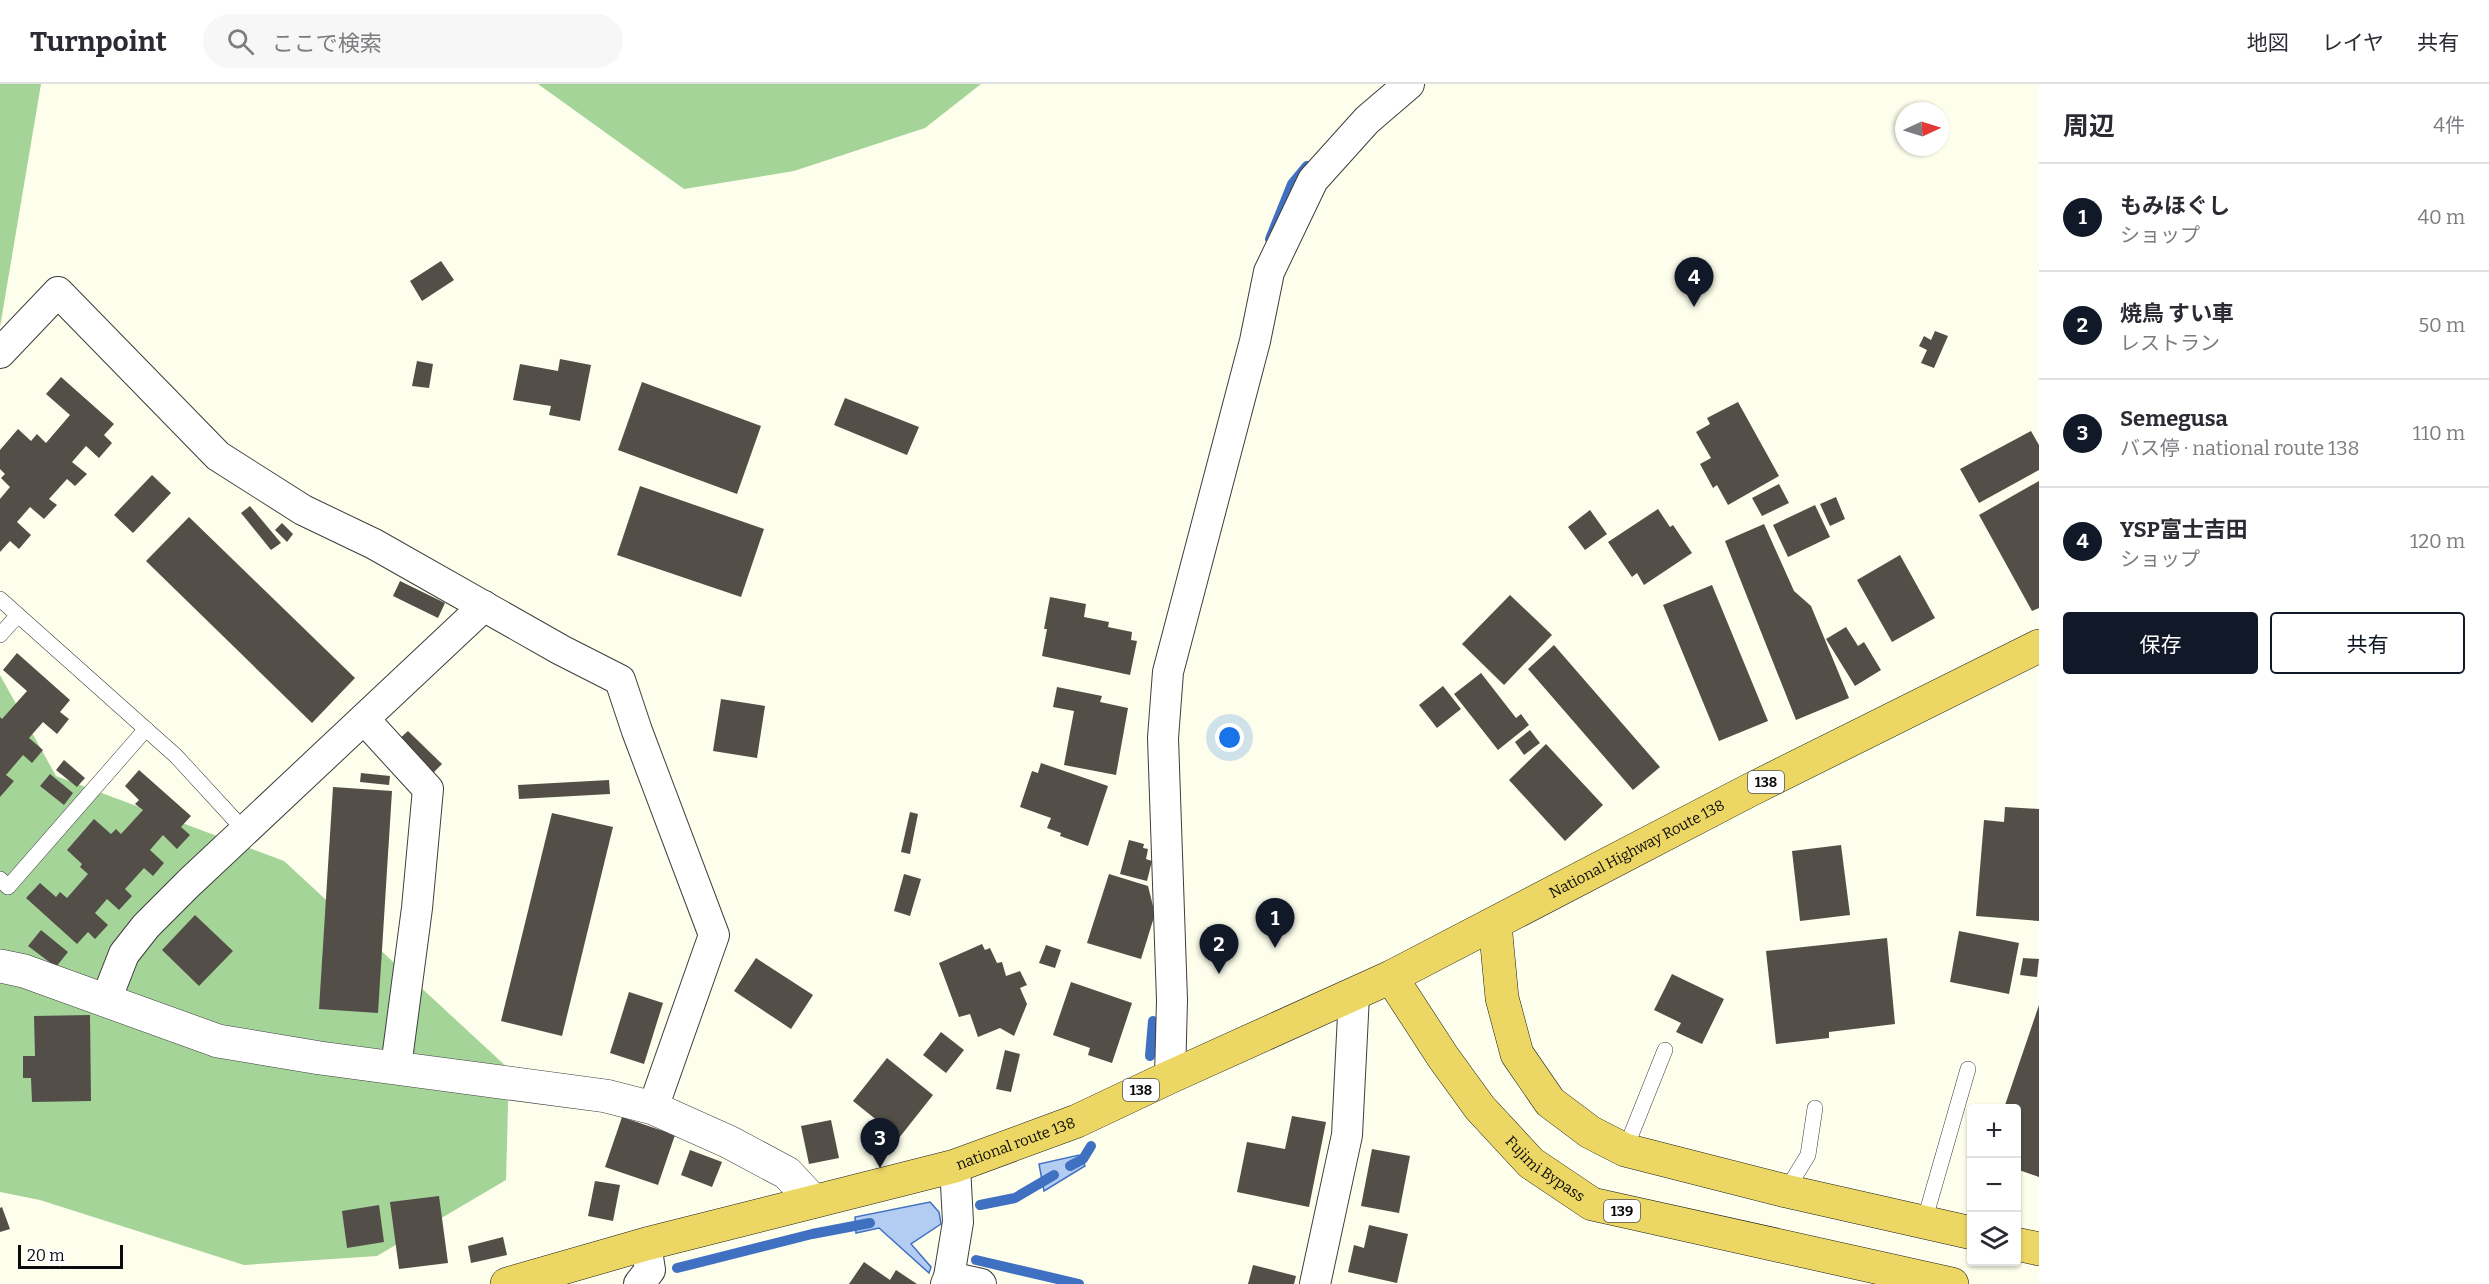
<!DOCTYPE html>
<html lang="ja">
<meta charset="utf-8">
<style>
body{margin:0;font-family:Bitter,"Noto Sans JP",serif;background:#f7f7f7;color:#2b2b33}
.controls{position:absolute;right:18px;bottom:18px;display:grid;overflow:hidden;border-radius:6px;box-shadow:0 2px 4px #0004}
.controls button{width:54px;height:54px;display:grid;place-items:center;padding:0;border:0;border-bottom:2px solid #e1e1e2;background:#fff;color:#2b2b33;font:30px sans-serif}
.compass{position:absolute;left:1895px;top:18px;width:54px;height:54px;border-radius:50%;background:#fff;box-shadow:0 2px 4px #0004;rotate:86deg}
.scale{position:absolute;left:18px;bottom:15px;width:105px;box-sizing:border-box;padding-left:6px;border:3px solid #0b0b0b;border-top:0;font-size:16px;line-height:21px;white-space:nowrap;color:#0b0b0b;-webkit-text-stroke:4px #fff;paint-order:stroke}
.you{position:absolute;left:1230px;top:654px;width:21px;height:21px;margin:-15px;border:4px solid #fff;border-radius:50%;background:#1a73e8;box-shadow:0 0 0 9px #1a73e833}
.badge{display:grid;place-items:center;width:39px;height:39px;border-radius:50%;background:#111827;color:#fff;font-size:20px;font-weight:700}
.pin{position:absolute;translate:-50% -50px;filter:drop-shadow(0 2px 3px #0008)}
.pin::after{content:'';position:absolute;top:32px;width:21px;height:18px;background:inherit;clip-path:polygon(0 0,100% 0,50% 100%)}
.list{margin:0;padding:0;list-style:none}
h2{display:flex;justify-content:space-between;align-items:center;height:78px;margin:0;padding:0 24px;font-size:26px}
h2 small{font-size:20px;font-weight:400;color:#7c7c81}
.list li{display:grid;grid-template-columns:39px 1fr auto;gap:18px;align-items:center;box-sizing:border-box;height:108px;padding:0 24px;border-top:2px solid #e1e1e2}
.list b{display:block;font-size:22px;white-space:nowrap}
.list p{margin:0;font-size:20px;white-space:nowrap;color:#7c7c81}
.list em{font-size:20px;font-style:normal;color:#7c7c81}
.actions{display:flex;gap:12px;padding:18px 24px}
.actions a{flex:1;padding:14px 0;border:2px solid #111827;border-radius:6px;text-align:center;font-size:21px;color:#111827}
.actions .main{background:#111827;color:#fff}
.icon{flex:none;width:33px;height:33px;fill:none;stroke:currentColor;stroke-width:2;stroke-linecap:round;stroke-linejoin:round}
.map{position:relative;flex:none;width:2039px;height:1200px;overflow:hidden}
header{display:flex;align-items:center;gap:36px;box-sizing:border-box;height:84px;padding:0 30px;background:#fff;border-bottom:2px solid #e1e1e2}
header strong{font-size:28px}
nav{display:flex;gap:33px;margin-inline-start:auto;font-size:21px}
.search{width:420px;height:54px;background:#f7f7f7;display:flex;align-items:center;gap:15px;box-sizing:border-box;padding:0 21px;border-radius:33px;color:#7c7c81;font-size:22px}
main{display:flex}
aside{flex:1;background:#fff}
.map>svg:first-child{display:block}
.forest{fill:#a5d498}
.water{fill:#b3ccf1;stroke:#4070c2;stroke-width:1.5}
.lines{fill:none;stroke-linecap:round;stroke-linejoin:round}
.stream{stroke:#4070c2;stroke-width:10}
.building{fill:#534f48}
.service-casing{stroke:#3e3e3e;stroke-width:16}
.minor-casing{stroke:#3e3e3e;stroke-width:32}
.tertiary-casing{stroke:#3e3e3e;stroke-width:34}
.trunk-casing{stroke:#1c1c1c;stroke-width:34}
.service{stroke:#fff;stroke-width:15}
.minor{stroke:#fff;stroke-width:30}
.tertiary{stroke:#fff;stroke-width:33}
.trunk{stroke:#ecd664;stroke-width:33}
.labels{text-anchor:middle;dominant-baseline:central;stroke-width:6;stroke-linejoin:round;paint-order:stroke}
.shield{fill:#fff;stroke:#545454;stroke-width:1.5}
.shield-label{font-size:14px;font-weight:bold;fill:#0b0b0b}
.street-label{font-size:15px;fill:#0b0b0b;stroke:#fff}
</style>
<header>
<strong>Turnpoint</strong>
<div class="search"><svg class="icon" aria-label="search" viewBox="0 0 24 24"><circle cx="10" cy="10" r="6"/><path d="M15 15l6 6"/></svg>ここで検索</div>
<nav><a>地図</a><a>レイヤ</a><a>共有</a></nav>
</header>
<main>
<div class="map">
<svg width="2039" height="1200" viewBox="0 0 2039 1200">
<rect width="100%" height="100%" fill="#fdfeeb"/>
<g class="forest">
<polygon points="0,0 41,0 0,243"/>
<polygon points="538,0 981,0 925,44 794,87 684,105"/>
<polygon points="0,591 56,692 284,777 509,985 506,1096 377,1172 244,1181 40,1116 0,1108"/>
</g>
<g class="water">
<polygon points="1079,1071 1085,1082 1044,1107 1039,1080"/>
<polygon points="930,1118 939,1128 941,1140 911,1160 931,1183 929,1189 879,1144 856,1149 855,1133"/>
</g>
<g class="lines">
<g class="stream">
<polyline points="1270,155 1292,100 1307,82"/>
<polyline points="1150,972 1153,937"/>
<polyline points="1070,1082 1083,1075 1091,1062"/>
<polyline points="980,1121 1015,1114 1054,1091"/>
<polyline points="976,1176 1079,1200"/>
<polyline points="677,1184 812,1150 870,1139"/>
</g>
</g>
<g class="building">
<polygon points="441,177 454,196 422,217 410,197"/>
<polygon points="1935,247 1948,252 1934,284 1921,279 1927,266 1919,262 1924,252 1931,256"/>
<polygon points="560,275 591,281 580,337 549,331 551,322 513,316 520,280 558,287"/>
<polygon points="417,277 433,280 429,304 412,302"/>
<polygon points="61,293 114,340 104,351 112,359 99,374 86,362 72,378 87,390 75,402 67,395 49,415 57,421 44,435 30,423 17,438 31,451 19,465 10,457 0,468 0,415 10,403 1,394 5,390 0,385 0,366 18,345 31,357 37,350 46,359 70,331 46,310"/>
<polygon points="642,298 761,342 737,410 618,366"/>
<polygon points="845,314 919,343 907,371 834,341"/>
<polygon points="1738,318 1779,392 1728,421 1717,401 1713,404 1700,380 1711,374 1696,348 1710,340 1707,334"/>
<polygon points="2031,347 2039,361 2039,386 1979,419 1960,385"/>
<polygon points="152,391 171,409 133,449 114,431"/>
<polygon points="2039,397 2039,524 2032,527 1979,431"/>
<polygon points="1779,400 1789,419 1762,432 1752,414"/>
<polygon points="640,402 764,445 741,513 617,471"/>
<polygon points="1836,413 1845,435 1830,442 1820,420"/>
<polygon points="1815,421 1830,453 1788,473 1773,441"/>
<polygon points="250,422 281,459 271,466 241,429"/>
<polygon points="1658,425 1670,443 1673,441 1692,469 1644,501 1637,489 1632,493 1608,458"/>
<polygon points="1590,426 1607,450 1585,466 1568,443"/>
<polygon points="189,433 355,594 312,639 146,477"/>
<polygon points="282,439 293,450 287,458 275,446"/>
<polygon points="1764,440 1794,507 1811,522 1849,614 1796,636 1725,457"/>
<polygon points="1900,471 1935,534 1892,558 1857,496"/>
<polygon points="400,497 445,519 438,534 393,512"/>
<polygon points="1712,501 1768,637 1719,657 1663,521"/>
<polygon points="1510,511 1552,551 1504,601 1462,560"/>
<polygon points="1050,513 1086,520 1084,533 1109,538 1108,543 1132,548 1131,556 1137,557 1130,591 1042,572 1047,545 1044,545"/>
<polygon points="1846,543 1858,562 1864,558 1881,586 1855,602 1826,555"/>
<polygon points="1554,561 1660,683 1633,706 1528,585"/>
<polygon points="17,569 70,616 60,628 69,635 57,650 43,638 29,654 43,666 32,679 23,671 6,691 14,697 0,713 0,633 2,635 27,607 3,586"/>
<polygon points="1481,589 1516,634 1521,630 1529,641 1498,666 1454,610"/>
<polygon points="1443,602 1461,625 1437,644 1419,621"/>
<polygon points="1057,603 1102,612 1100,618 1128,624 1116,691 1064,681 1074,627 1053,623"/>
<polygon points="721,615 765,622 757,674 713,667"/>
<polygon points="1530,646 1540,659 1524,671 1515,658"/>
<polygon points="408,647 442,680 431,691 397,657"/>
<polygon points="1546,660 1603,721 1565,757 1509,696"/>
<polygon points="64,676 85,694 77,703 56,686"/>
<polygon points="1041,679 1108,702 1088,762 1060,752 1061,749 1047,744 1051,734 1020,723 1032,687 1038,689"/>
<polygon points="139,686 191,732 181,743 190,751 177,765 163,751 150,766 164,779 153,792 144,784 125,805 132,812 119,826 107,815 95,829 108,841 95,855 88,848 77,860 26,814 40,799 56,813 60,808 67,814 88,790 80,783 82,780 67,766 94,735 111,750 116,745 121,750 143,726 135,720 139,716 125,702"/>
<polygon points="361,689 390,692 389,701 360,698"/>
<polygon points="50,690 73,709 64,721 40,702"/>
<polygon points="609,696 610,710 519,715 518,701"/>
<polygon points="333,703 392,707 378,929 319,925"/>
<polygon points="2005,723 2039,725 2039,837 1976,832 1984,736 2004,738"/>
<polygon points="910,728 918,730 910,770 901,768"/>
<polygon points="552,729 613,743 562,952 501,937"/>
<polygon points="1129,756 1144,760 1143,764 1148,765 1146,775 1152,777 1147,797 1120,790"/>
<polygon points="1841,761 1850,831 1800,837 1792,767"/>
<polygon points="904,790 921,795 910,832 894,827"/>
<polygon points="1109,790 1148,802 1155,830 1141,875 1087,859"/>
<polygon points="195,831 233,867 199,902 162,866"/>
<polygon points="41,846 68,868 56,883 28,862"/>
<polygon points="1959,847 2019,859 2009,910 1950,898"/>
<polygon points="1887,854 1895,940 1829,948 1829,954 1776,960 1766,867"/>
<polygon points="982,860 985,866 990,864 997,879 1002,878 1006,892 1020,887 1027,901 1020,904 1027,920 1014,952 1000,944 978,953 970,930 959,933 939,879"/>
<polygon points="1046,861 1061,866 1055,884 1039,879"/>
<polygon points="756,874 813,911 791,945 734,907"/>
<polygon points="2023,874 2039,875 2037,893 2020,891"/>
<polygon points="1672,890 1724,915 1702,960 1676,948 1681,939 1654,926"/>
<polygon points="1071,898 1132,919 1112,979 1088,971 1090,964 1053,951"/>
<polygon points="629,908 663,919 644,980 610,969"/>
<polygon points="2039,921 2039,1093 2016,1085 2016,1024 2004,1024"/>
<polygon points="90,931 91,1017 32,1018 31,994 23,994 23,972 35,972 34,932"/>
<polygon points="941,948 964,966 946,989 923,971"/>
<polygon points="1005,966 1020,970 1011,1008 996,1005"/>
<polygon points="887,974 933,1011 899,1054 853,1017"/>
<polygon points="1292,1032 1326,1038 1309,1123 1237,1108 1247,1058 1285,1065"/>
<polygon points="622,1033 675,1051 658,1101 605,1083"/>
<polygon points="831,1036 839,1074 809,1080 801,1042"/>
<polygon points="1372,1065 1410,1072 1399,1129 1361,1122"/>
<polygon points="690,1066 722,1078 712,1103 681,1091"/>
<polygon points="595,1097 620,1101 613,1137 588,1132"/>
<polygon points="439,1112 448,1179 399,1185 390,1118"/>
<polygon points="379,1121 384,1158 347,1164 342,1127"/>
<polygon points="2,1123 10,1145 0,1148 0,1124"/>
<polygon points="1369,1141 1408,1150 1397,1199 1348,1188 1354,1161 1364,1164"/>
<polygon points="503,1153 507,1171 471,1179 468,1162"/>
<polygon points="864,1178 890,1196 896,1186 917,1200 849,1200"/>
<polygon points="1253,1181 1296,1192 1294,1200 1248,1200"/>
</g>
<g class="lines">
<g class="service-casing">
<g id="service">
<polyline points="0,515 176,672 245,747"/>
<polyline points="0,551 18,531"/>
<polyline points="0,795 8,803 146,645"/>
<polyline points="1625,1066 1665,966"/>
<polyline points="1786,1107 1808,1071 1815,1024"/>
<polyline points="1924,1138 1968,985"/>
</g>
</g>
<g class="minor-casing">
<g id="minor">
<polyline points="0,269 58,208 218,372 303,426 374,460 561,566 620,596 637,647 714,851 653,1024"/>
<polyline points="364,635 428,705 417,824 396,983"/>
<polyline points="106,916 124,870 146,842 189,799 484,522"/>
<polyline points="1170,993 1172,916 1163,654 1168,588 1255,257 1269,188 1313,96 1367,36 1409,0"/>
<polyline points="949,1193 981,1200"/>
<polyline points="639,1200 650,1186 646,1160"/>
<polyline points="946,1200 949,1193 958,1138 955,1082"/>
<polyline points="1315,1200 1347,1051 1354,911"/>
</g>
</g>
<g class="tertiary-casing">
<polyline id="tertiary" points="0,882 24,887 218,957 320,974 606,1012 653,1024 729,1058 787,1089 813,1117"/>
</g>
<g class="trunk-casing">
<g id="trunk">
<polyline points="1495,840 1502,914 1517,970 1550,1018 1590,1048 1625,1066 1786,1107 1972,1149"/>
<path id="s1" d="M1391,893l52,80 37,51 51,55 61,41 360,80"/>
<polyline points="2016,1160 2039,1165"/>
<path id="s2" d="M507,1200l139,-40 309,-78 122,-45 93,-44 221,-100 359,-187 289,-144"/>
</g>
</g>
<use href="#service" class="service"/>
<use href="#minor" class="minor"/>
<use href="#tertiary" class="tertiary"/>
<use href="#trunk" class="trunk"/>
</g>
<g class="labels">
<g class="shield">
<rect x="1748" y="687" width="36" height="22" rx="4.5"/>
<rect x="1123" y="995" width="36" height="22" rx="4.5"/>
<rect x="1604" y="1116" width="36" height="22" rx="4.5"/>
</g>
<g class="shield-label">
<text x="1766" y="698">138</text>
<text x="1141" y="1006">138</text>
<text x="1622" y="1127">139</text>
</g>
<g class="street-label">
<text stroke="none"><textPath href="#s2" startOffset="1216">National Highway Route 138</textPath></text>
<text stroke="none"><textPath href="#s2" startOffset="528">national route 138</textPath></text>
<text stroke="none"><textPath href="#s1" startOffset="248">Fujimi Bypass</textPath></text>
</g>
</g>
</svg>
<div class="controls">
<button>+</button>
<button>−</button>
<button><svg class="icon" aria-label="layers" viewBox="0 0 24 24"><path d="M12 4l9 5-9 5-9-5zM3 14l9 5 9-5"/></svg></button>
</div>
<svg class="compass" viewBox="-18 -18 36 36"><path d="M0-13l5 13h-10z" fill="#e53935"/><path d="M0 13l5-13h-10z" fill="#7c7c81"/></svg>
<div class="scale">20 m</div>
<div class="you"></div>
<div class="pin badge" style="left:1275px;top:864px">1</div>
<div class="pin badge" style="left:1219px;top:890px">2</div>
<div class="pin badge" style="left:880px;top:1084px">3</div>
<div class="pin badge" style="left:1694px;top:223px">4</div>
</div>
<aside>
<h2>周辺<small>4件</small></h2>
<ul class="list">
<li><span class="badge">1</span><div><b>もみほぐし</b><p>ショップ</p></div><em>40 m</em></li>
<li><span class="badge">2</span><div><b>焼鳥 すい車</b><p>レストラン</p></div><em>50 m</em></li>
<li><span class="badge">3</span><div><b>Semegusa</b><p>バス停 · national route 138</p></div><em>110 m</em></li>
<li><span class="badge">4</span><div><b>YSP富士吉田</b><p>ショップ</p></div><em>120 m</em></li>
</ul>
<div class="actions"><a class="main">保存</a><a>共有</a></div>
</aside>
</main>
